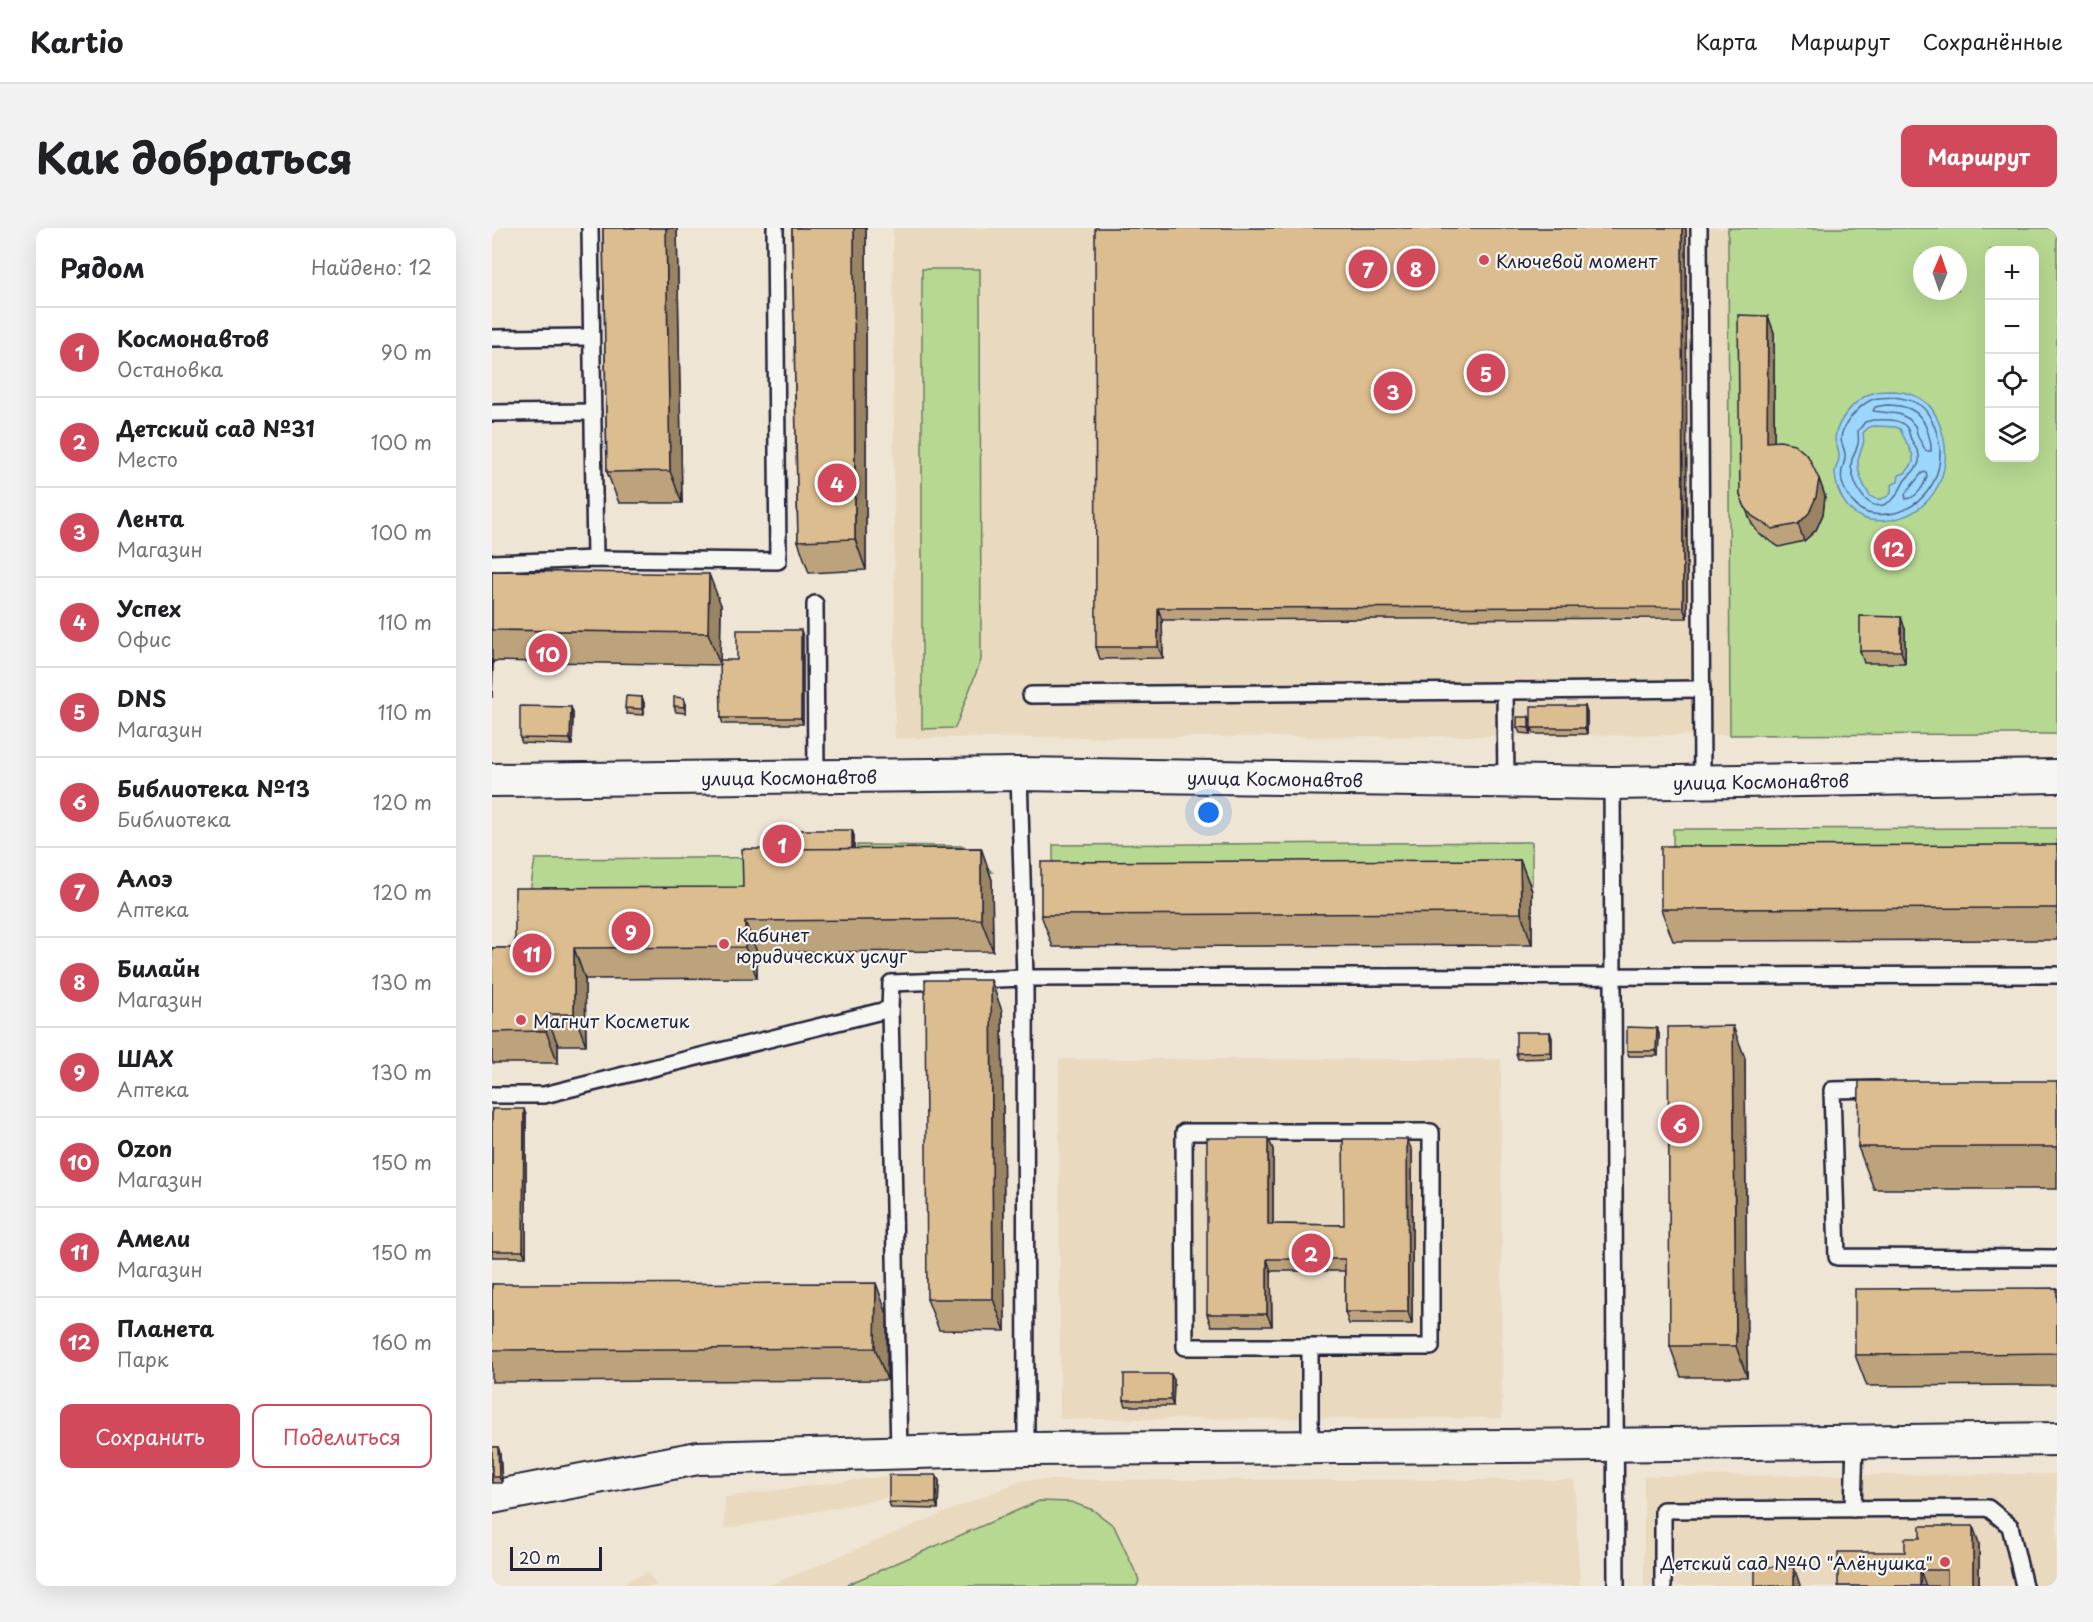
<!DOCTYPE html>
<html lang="ru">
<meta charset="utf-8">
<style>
body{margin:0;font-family:"Playpen Sans",sans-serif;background:#f2f2f2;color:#202124}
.controls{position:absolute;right:18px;top:18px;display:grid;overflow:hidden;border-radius:12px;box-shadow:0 6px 24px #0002}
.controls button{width:54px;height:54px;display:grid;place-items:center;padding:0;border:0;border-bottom:2px solid #e0e0e0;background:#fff;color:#202124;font:30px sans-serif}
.compass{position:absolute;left:1421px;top:18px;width:54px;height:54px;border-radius:50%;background:#fff;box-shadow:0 6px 24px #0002;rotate:2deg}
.scale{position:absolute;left:18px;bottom:15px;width:92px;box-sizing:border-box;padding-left:6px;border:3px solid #22223b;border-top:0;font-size:16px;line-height:21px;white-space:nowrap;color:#22223b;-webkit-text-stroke:4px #f6f6f2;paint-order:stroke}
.you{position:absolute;left:717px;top:585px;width:21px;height:21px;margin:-15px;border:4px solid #fff;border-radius:50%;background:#1a73e8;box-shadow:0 0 0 9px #1a73e833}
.badge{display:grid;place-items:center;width:39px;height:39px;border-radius:50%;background:#d1495b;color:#fff;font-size:20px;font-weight:700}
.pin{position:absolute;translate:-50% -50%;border:3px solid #fff;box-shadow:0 2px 6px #0006}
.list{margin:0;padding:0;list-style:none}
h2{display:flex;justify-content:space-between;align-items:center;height:78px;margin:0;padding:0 24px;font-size:26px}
h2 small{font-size:20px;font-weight:400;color:#757577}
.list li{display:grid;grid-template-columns:39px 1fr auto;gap:18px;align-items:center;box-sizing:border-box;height:90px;padding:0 24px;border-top:2px solid #e0e0e0}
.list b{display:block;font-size:22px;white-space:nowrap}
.list p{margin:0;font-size:20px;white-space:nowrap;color:#757577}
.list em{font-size:20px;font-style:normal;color:#757577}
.actions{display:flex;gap:12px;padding:18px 24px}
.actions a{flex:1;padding:14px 0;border:2px solid #d1495b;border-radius:12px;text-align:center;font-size:21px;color:#d1495b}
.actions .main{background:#d1495b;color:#fff}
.icon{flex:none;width:33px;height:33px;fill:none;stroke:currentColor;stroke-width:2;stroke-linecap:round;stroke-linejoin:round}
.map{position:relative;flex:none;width:1565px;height:1358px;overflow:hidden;border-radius:12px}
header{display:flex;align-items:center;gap:36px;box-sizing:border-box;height:84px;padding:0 30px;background:#fff;border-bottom:2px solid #e0e0e0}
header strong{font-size:28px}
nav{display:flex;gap:33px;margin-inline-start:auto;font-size:21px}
.intro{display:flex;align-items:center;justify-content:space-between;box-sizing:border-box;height:144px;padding:0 36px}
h1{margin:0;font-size:42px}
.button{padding:15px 27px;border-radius:12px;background:#d1495b;color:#fff;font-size:21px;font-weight:700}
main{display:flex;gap:36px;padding:0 36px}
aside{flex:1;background:#fff;border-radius:12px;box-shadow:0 6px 24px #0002}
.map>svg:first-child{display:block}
.built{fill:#e9d9bf}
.green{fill:#b6d891;stroke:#6c7d66;stroke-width:1.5;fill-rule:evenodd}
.water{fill:#9bd6fc;stroke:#6b8eaf;stroke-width:1.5;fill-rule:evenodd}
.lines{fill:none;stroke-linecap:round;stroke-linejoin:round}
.shore{stroke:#526a88;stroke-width:1.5}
.lane-casing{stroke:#22223b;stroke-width:20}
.street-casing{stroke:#22223b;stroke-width:36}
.lane{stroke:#f6f6f2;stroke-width:15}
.street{stroke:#f6f6f2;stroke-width:32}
.wall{fill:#bda37b;stroke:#22223b;stroke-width:1.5}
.shaded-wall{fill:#9a8464;stroke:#22223b;stroke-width:1.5}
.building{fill:#dcbd8f;stroke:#22223b;stroke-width:1.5}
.poi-dot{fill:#d1495b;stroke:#f6f6f2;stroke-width:2}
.labels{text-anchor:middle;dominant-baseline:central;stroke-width:4.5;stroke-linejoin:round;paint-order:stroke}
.poi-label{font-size:18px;fill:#22223b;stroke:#f6f6f2;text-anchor:start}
.street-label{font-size:18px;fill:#22223b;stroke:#f6f6f2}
</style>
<header>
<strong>Kartio</strong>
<nav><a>Карта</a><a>Маршрут</a><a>Сохранённые</a></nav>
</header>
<div class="intro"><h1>Как добраться</h1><a class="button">Маршрут</a></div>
<main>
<aside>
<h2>Рядом<small>Найдено: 12</small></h2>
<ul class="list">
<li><span class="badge">1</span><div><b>Космонавтов</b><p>Остановка</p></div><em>90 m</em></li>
<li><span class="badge">2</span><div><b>Детский сад №31</b><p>Место</p></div><em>100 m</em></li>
<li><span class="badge">3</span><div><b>Лента</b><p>Магазин</p></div><em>100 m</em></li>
<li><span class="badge">4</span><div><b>Успех</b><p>Офис</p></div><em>110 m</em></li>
<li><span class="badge">5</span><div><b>DNS</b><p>Магазин</p></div><em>110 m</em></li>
<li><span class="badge">6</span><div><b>Библиотека №13</b><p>Библиотека</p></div><em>120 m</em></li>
<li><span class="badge">7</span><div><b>Алоэ</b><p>Аптека</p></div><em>120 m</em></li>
<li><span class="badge">8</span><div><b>Билайн</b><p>Магазин</p></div><em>130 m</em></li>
<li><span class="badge">9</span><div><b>ШАХ</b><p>Аптека</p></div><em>130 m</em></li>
<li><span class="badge">10</span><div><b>Ozon</b><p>Магазин</p></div><em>150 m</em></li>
<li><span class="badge">11</span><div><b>Амели</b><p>Магазин</p></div><em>150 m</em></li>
<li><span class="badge">12</span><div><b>Планета</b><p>Парк</p></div><em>160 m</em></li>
</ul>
<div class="actions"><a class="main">Сохранить</a><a>Поделиться</a></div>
</aside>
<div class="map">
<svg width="1565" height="1358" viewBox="0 0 1565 1358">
<rect width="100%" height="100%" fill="#eee5d4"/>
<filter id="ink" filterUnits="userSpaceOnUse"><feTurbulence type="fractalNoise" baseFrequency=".0167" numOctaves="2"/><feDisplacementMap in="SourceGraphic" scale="12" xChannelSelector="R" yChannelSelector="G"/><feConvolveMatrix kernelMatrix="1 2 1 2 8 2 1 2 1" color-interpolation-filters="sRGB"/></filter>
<g filter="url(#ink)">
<g class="built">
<polygon points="401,0 1236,0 1238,507 403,510"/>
<polygon points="567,831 1009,831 1010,1190 568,1191"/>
<polygon points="1565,1246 1565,1358 1152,1358 1152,1248"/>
<polygon points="395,1248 398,1269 232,1301 233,1269"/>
<polygon points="531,1252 1082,1252 1088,1358 276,1358"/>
<polygon points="156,1344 165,1358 126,1358 142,1350"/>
</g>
<g class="green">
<path d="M1236,0h329v506l-327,1zM1498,22h44v208h-44zM1430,27h36v36h-36z"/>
<polygon points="430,41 488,41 489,432 463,500 430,501"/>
<polygon points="1565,600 1565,642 1181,643 1181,601"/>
<polygon points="1040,614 1040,657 561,659 561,617"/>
<polygon points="365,617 472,618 500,644 256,646 256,677 36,677 43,631 365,629"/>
<polygon points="547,1273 579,1274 601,1282 622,1298 647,1352 645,1358 352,1358"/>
</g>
<path class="water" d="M1402,163c11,1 21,3 30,10 8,5 12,14 15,22 21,50 -12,104 -69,97 -21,-3 -34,-27 -35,-47 0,-7 5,-11 4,-18 0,-6 -4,-11 -4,-17 2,-19 23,-42 41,-46 6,-1 12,-1 18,-1zM1381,198l23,1 4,2 13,27v6l-3,5 -5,6 -6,2 -1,7 -7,3c3,12 -12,18 -21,11 -7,-11 -15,-27 -11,-40 3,-12 6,-9 4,-23l6,-6z"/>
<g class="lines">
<g class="shore">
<path d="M1402,169c9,1 18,3 26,8 8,6 11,14 15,23 18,44 -14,92 -62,86 -17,-1 -35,-27 -31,-44 1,-5 3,-8 3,-13 1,-7 -4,-12 -4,-18 0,-14 18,-33 30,-39 7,-3 15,-2 23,-3z"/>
<path d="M1394,177c19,0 33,4 40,22 3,8 6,16 5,24h-5l-8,-14 -3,-11 -6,-7 -10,-5 -26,-3 2,-4z"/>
<path d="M1381,192c11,0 28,-2 34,8 3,4 2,9 5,13 3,7 9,12 7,21 -2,8 -9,12 -14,18 -4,6 -6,14 -12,19 -23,21 -40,-13 -42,-33 0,-9 5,-14 7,-22 1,-4 0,-9 0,-13l7,-9z"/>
<path d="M1434,244l1,4c-3,10 -10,22 -21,23l-1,-5 17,-21z"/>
</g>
<g class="lane-casing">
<g id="lane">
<polyline points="98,0 103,331"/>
<polyline points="1207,0 1210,553"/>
<polyline points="0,110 99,109"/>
<polyline points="0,185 101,184"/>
<polyline points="0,335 103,331 286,333 283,0"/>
<polyline points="323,376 324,548"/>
<polyline points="1013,463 1210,461"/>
<polyline points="539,467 1013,463 1014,552"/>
<polyline points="527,546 533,750 1565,747"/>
<polyline points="1120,555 1124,1358"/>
<polyline points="398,781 407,1225"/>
<polyline points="1386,861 1340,862 1345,1029 1565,1030"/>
<polyline points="0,867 52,867 398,781 399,755 533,750 534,1221"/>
<polyline points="818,1119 939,1119 939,904 692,904 693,1119 818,1119 818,1219"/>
<polyline points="1361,1281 1363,1213"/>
<polyline points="1171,1358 1171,1282 1496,1280 1518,1298 1532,1358"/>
</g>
</g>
<g class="street-casing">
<g id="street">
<path id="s1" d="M0,552l527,-6 593,9 445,-7"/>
<polyline points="0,1269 206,1230 534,1221 1016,1218 1565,1211"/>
</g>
</g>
<use href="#lane" class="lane"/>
<use href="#street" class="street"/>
</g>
<g class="wall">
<polygon points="111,0 185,0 190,275 127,275 115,244"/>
<polygon points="300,0 374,0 374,342 317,345 306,313"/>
<polygon points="1194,0 1195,390 670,392 671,430 608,431 604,419"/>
<polygon points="1276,88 1282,105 1282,214 1327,251 1333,268 1331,286 1324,302 1312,313 1287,319 1267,306 1260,296 1248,267"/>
<polygon points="0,343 229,377 228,437 1,433 0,470"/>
<polygon points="1413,401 1413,435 1372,435 1368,423"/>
<polygon points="311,408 311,496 231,496 229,490 245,432"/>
<polygon points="150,469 152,475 152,487 135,486 133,480"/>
<polygon points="194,476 194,485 184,484 182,478"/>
<polygon points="1093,478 1095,484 1095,506 1042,506 1040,500 1039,506 1028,505 1025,499 1039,494"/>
<polygon points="79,479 81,485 80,517 30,515 28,510"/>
<polygon points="360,602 362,608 362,621 489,620 500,652 501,723 265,724 265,750 93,751 94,817 66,817 66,835 1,835 0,833 0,720 23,720 251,659 301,621"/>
<polygon points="1565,617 1565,712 1181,713 1169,681"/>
<polygon points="1028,632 1040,663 1040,717 561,719 549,687"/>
<polygon points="510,783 513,1103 447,1102 435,1071"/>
<polygon points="1165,800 1167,806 1166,828 1137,828 1135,823"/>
<polygon points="1058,804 1060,810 1060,830 1026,831 1024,825"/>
<polygon points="1253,830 1255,1149 1189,1149 1178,1118"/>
<polygon points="1565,853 1565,961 1382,961 1366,919"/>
<polygon points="0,881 34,887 34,1029 0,1029"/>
<polygon points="781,921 781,996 852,997 920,923 920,1096 857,1096 853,1084 853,1043 779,1043 780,1098 719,1098 715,1086"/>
<polygon points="0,1056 395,1086 395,1152 0,1154"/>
<polygon points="1565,1060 1565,1157 1375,1158 1363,1127"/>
<polygon points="682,1152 681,1178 634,1178 632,1172"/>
<polygon points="0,1219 6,1219 8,1225 10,1255 0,1255"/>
<polygon points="444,1247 447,1253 446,1281 399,1280 397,1274"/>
<polygon points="1487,1315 1487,1358 1346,1358 1413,1324"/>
</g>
<g class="shaded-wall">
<polygon points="174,0 185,0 190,275 178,243"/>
<polygon points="362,0 374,0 374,342 363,311"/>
<polygon points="1190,0 1194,0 1195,390 1191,379"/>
<polygon points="1276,88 1282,105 1282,232 1275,214"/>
<polygon points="1327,251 1333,268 1331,286 1324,302 1312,313 1306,296"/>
<polygon points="217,346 229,377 228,437 216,405"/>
<polygon points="666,380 670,392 671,430 666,419"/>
<polygon points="1409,389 1413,401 1413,435 1409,423"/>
<polygon points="309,402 311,408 311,496 309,490"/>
<polygon points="0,432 1,433 0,470"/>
<polygon points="150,469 152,475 152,487 150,481"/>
<polygon points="192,470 194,476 194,485 192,479"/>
<polygon points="1093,478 1095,484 1095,506 1093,500"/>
<polygon points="79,479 81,485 80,517 78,511"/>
<polygon points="1037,489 1040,494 1039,506 1037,500"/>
<polygon points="360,602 362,608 362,627 360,622"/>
<polygon points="489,620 500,652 501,723 489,691"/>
<polygon points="1028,632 1040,663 1040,717 1029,685"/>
<polygon points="253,693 265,724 265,750 253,719"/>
<polygon points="82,720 93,751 94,817 82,786"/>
<polygon points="499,752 510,783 513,1103 501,1071"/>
<polygon points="54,786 66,817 66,835 54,803"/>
<polygon points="1241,798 1253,830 1255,1149 1244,1118"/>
<polygon points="1165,800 1167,806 1166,828 1164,823"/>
<polygon points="1058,804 1060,810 1060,830 1058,824"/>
<polygon points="32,881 34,887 34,1029 31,1023"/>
<polygon points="776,910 781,921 781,1008 776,996"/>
<polygon points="915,911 920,923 920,1096 916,1084"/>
<polygon points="775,1031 779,1043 780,1098 775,1086"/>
<polygon points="384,1055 395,1086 395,1152 383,1120"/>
<polygon points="679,1146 682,1152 681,1178 679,1172"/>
<polygon points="6,1219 8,1225 10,1255 7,1249"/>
<polygon points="444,1247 447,1253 446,1281 444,1275"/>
<polygon points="1481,1298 1487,1315 1487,1358 1481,1358"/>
<polygon points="1302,1339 1308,1357 1308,1358 1302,1358"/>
<polygon points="1428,1342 1434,1358 1428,1358"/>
</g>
<g class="building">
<polygon points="111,0 174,0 178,243 115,244"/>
<polygon points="300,0 362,0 363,311 306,313"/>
<polygon points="603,0 1190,0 1191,379 666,380 666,419 604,419"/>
<polygon points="1246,87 1276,88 1275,214 1288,213 1302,216 1316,228 1327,251 1324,269 1317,285 1306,296 1281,301 1260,288 1253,279 1248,267"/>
<polygon points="0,343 217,346 216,405 0,402"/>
<polygon points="1368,388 1409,389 1409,423 1368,423"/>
<polygon points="245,402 309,402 309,490 229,490 228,432 245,432"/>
<polygon points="134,468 150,469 150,481 133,480"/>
<polygon points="182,469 192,470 192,479 182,478"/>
<polygon points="28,478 79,479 78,511 28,510"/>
<rect x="1039" y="478" width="54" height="22"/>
<polygon points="1025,489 1037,489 1037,500 1025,499"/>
<rect x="301" y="602" width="59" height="19"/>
<polygon points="1565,617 1565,680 1169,681 1169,618"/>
<polygon points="489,620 489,691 253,693 253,719 82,720 82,786 54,786 54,803 0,804 0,720 23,720 23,660 251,659 250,621"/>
<polygon points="1028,632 1029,685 549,687 549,634"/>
<polygon points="433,752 499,752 501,1071 435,1071"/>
<polygon points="1241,798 1244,1118 1178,1118 1176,799"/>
<polygon points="1135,799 1165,800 1164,823 1135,823"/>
<polygon points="1024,804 1058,804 1058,824 1024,825"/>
<polygon points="1367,853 1565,853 1565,919 1366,919"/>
<polygon points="0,881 32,881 31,1023 0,1023"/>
<polygon points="715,910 776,910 776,996 852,997 851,911 915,911 916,1084 853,1084 853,1031 775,1031 775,1086 715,1086"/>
<polygon points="384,1055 383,1120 0,1122 0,1056"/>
<polygon points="1565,1060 1565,1125 1363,1127 1363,1061"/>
<rect x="632" y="1146" width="47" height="26"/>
<polygon points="0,1219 6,1219 7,1249 0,1249"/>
<polygon points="397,1247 444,1247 444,1275 397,1274"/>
<polygon points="1428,1298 1481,1298 1481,1358 1455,1358 1455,1342 1428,1342 1428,1358 1346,1358 1346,1324 1413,1324 1413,1310 1428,1310"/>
<rect x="1263" y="1339" width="39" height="19"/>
</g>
</g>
<g class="poi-dot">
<circle cx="992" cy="32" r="6"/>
<circle cx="232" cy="716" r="6"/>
<circle cx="29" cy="792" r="6"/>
<circle cx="1453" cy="1334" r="6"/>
</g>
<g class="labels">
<g class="poi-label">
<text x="1004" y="32">Ключевой момент</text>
<text x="244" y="706">Кабинет<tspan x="244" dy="21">юридических услуг</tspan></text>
<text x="41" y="792">Магнит Косметик</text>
<text x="1441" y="1334" text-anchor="end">Детский сад №40 "Алёнушка"</text>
</g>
<g class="street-label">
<text stroke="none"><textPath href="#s1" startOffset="297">улица Космонавтов</textPath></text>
<text stroke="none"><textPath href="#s1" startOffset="783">улица Космонавтов</textPath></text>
<text stroke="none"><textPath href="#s1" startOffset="1269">улица Космонавтов</textPath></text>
</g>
</g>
</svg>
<div class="controls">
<button>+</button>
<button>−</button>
<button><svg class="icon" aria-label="locate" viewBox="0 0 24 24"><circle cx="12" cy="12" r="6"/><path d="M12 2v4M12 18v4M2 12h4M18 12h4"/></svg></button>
<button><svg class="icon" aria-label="layers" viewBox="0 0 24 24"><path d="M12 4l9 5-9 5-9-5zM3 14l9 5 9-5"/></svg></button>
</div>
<svg class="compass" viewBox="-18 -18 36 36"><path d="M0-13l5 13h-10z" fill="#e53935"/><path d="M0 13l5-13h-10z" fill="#757577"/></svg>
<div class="scale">20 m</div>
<div class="you"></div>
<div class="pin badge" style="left:290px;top:616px">1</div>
<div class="pin badge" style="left:819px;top:1025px">2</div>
<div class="pin badge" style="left:901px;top:163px">3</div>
<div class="pin badge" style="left:345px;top:255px">4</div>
<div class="pin badge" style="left:994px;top:145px">5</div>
<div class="pin badge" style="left:1188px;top:896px">6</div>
<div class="pin badge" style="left:876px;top:41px">7</div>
<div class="pin badge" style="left:924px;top:40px">8</div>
<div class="pin badge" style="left:139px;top:703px">9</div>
<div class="pin badge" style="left:56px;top:425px">10</div>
<div class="pin badge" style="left:40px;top:725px">11</div>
<div class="pin badge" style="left:1401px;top:320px">12</div>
</div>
</main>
